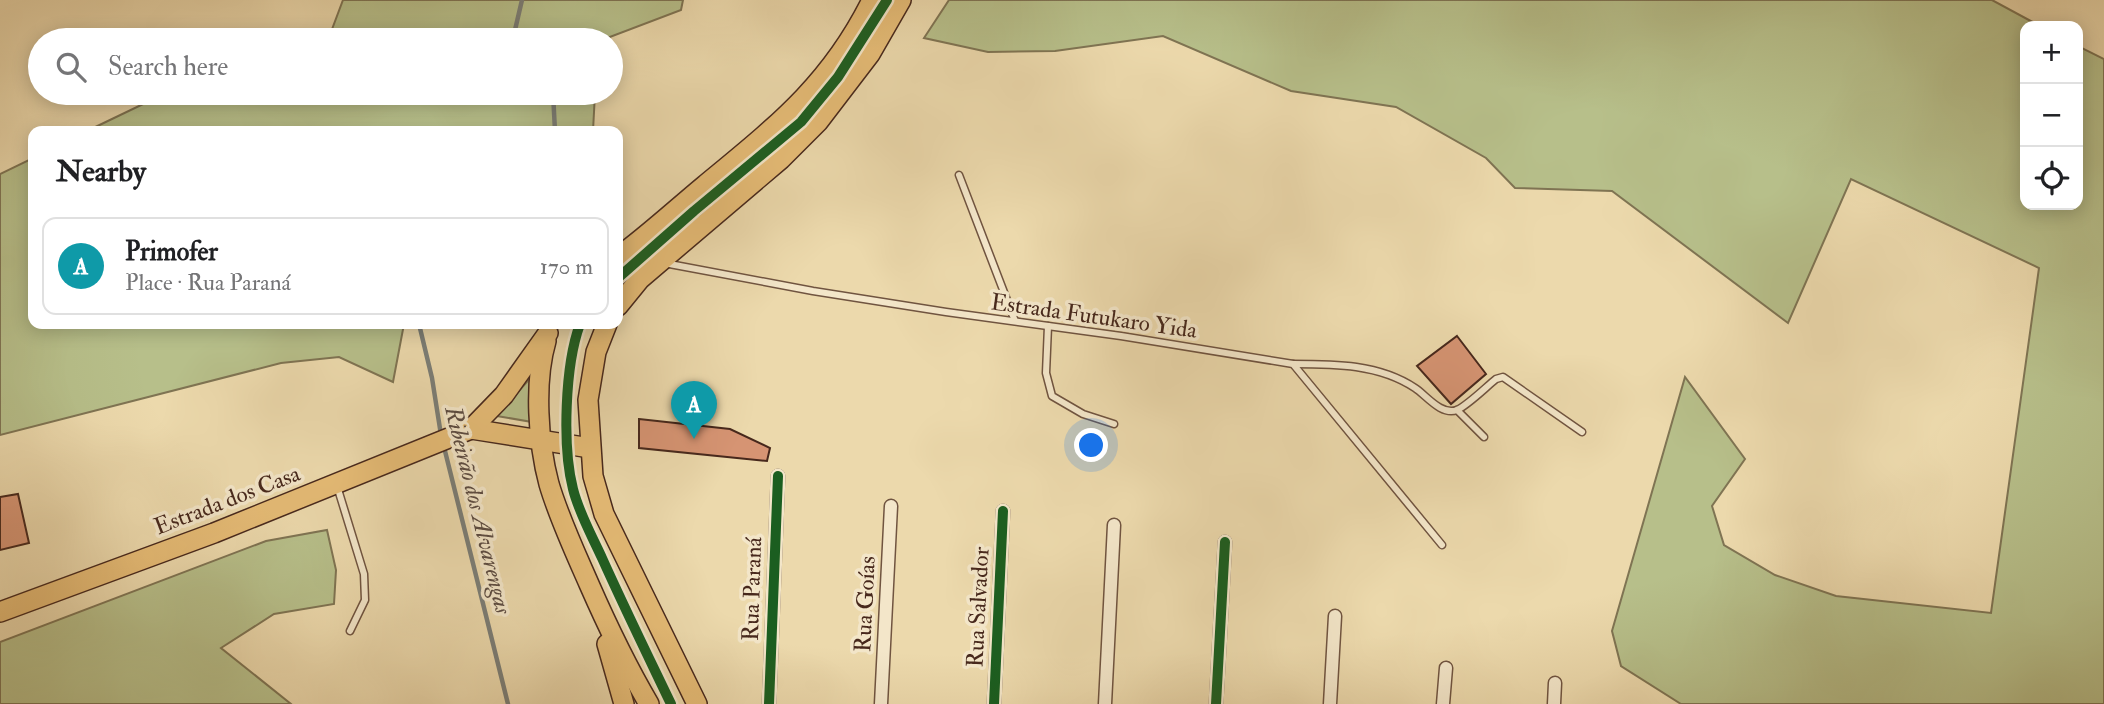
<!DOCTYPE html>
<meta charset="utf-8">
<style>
body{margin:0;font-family:"IM FELL Double Pica",serif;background:#f2f2f2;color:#202124}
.controls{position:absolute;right:21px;top:21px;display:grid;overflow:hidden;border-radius:14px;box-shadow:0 4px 18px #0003}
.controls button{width:63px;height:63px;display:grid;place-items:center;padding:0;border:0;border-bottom:2px solid #e0e0e0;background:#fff;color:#202124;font:35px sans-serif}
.you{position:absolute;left:1092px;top:446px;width:24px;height:24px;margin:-18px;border:5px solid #fff;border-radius:50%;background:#1a73e8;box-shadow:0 0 0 10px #1a73e833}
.badge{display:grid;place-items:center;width:46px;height:46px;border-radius:50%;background:#8f2418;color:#fff;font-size:23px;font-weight:700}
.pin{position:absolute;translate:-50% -58px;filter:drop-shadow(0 2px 4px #0008)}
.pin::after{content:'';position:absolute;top:37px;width:24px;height:21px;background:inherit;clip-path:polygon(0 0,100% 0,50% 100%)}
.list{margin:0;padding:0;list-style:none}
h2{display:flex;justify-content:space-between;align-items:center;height:91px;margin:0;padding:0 28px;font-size:30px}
h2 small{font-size:23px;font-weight:400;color:#757577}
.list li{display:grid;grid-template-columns:46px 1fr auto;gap:21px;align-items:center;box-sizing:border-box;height:98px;margin:0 14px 14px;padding:0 14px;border:2px solid #e0e0e0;border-radius:14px}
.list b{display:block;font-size:26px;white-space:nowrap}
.list p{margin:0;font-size:23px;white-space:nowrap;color:#757577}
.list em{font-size:23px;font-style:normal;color:#757577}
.icon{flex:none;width:38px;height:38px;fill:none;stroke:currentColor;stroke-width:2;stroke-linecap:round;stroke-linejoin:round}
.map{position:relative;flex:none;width:2104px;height:704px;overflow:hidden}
.search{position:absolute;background:#fff;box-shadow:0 4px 18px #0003;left:28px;top:28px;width:595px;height:77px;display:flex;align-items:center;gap:18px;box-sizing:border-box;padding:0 24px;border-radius:38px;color:#757577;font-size:26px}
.panel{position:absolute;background:#fff;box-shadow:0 4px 18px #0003;left:28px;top:126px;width:595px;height:203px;border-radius:14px}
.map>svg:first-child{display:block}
.green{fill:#b7bf8a;stroke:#7f7453;stroke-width:2}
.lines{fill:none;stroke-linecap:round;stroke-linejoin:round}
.stream{stroke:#7b7e77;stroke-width:4.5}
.building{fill:#d69473;stroke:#47281c;stroke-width:2}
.service-casing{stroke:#705440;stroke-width:9}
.minor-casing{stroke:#705440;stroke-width:15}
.primary-casing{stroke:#47281c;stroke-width:22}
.service{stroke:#f3e6c9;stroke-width:6}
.minor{stroke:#f3e6c9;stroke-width:12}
.primary{stroke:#e6bc76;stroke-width:19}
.cycleway-casing{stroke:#f3e6c9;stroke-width:15}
.cycleway{stroke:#1b5e20;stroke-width:10}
.labels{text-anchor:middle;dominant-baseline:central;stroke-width:7;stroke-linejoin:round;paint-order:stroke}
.street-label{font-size:23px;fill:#47281c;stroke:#f3e6c9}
.water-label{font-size:24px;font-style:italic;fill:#5c4c42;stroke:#f3e6c9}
</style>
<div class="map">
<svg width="2104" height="704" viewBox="0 0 2104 704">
<rect width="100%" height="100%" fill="#ecd9ac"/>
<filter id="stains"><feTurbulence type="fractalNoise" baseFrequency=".00286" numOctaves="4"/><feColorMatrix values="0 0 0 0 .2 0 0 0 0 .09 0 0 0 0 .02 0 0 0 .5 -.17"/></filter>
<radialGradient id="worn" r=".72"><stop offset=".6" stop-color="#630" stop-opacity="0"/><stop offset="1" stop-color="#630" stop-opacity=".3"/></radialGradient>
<g class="green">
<polygon points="343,0 683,0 681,10 602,40 328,40"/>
<polygon points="949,0 1992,0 2040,26 2025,26 2025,205 2078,205 2078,46 2104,59 2104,704 1681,704 1621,666 1612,631 1685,377 1745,459 1712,506 1724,545 1775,575 1836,596 1991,613 2039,268 1851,179 1788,323 1612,191 1515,188 1486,158 1396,107 1291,91 1163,36 1055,51 988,52 924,38"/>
<polygon points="166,93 595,93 593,131 87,131"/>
<polygon points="33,158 33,324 404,324 393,382 339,357 281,363 0,435 0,174"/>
<polygon points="532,376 532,422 497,416"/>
<polygon points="327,530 336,570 334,604 274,614 221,648 291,704 0,704 0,642 266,541"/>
</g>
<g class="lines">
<g class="stream">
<polyline points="522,0 515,30 523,40"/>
<polyline points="553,93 555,131"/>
<polyline points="419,324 432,378 441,435"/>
<polyline points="444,447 508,704"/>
</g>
</g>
<g class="building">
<polygon points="1457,336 1486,374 1451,404 1417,366"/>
<polygon points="639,419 730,429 770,448 767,461 639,448"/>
<polygon points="18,494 29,543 0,550 0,497"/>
</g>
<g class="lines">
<g class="service-casing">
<g id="service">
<polyline points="959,175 1015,321"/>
<polyline points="664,263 813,291 946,312 1121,336 1293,364 1442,545"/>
<polyline points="1048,326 1046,373 1052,396 1083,414 1114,424"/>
<path d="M1293,364c42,0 86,0 122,24 11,7 26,28 42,22 11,-5 29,-23 39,-31l7,-2 79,55"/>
<polyline points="1457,410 1484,437"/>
<polyline points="337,486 364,574 365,600 350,631"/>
</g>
</g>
<g class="minor-casing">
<g id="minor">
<polyline points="769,704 778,476"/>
<polyline points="881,704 891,506"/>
<polyline points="994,704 1003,511"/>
<polyline points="1105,704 1114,525"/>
<polyline points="1216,704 1225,542"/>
<polyline points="1330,704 1335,616"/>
<polyline points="1443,704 1446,668"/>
<polyline points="1554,704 1555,683"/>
</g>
</g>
<g class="primary-casing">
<g id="primary">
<path d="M618,257c30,-22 58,-48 87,-72 70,-58 125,-100 167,-185"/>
<polyline points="618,306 640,279 781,159 818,122 870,54 901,0"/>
<polyline points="607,324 596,352 588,400 593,476 604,514 697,704"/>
<path d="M546,341c-12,41 -8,102 3,143 10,34 26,68 40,100 18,41 37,81 60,120"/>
<polyline points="471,429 590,448"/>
<polyline points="0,612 214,533 471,429 504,395 548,333"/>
<polyline points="607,644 624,704"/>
</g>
</g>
<use href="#service" class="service"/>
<use href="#minor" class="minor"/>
<use href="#primary" class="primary"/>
<g class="cycleway-casing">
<g id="cycleway">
<polyline points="618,278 694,211 801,122 838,77 887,0"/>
<path d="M580,324c-15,41 -18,122 -7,165 6,24 19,47 29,69 22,49 46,98 69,146"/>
<polyline points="769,704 778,476"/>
<polyline points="994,704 1003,511"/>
<polyline points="1216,704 1225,542"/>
</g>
</g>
<use href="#cycleway" class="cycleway"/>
</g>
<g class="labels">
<g class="street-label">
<text transform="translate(1094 316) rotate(8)">Estrada Futukaro Yida</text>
<text transform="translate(227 500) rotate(-21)">Estrada dos Casa</text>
<text transform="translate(752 589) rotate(-88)">Rua Paraná</text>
<text transform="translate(865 604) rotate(-87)">Rua Goías</text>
<text transform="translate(978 607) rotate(-87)">Rua Salvador</text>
</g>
<g class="water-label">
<text transform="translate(478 510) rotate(76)">Ribeirão dos Alvarengas</text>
</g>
</g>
<rect width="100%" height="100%" filter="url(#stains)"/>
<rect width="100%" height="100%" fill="url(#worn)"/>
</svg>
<div class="controls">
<button>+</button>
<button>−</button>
<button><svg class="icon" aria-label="locate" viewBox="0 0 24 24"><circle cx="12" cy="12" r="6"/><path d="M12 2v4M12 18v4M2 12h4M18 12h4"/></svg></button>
</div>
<div class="you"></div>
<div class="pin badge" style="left:694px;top:439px;background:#0f9aa8">A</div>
<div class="search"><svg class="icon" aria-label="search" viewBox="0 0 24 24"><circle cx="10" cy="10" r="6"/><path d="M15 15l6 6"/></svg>Search here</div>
<section class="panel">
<h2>Nearby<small></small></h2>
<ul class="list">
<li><span class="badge" style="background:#0f9aa8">A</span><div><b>Primofer</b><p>Place · Rua Paraná</p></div><em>170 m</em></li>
</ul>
</section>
</div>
